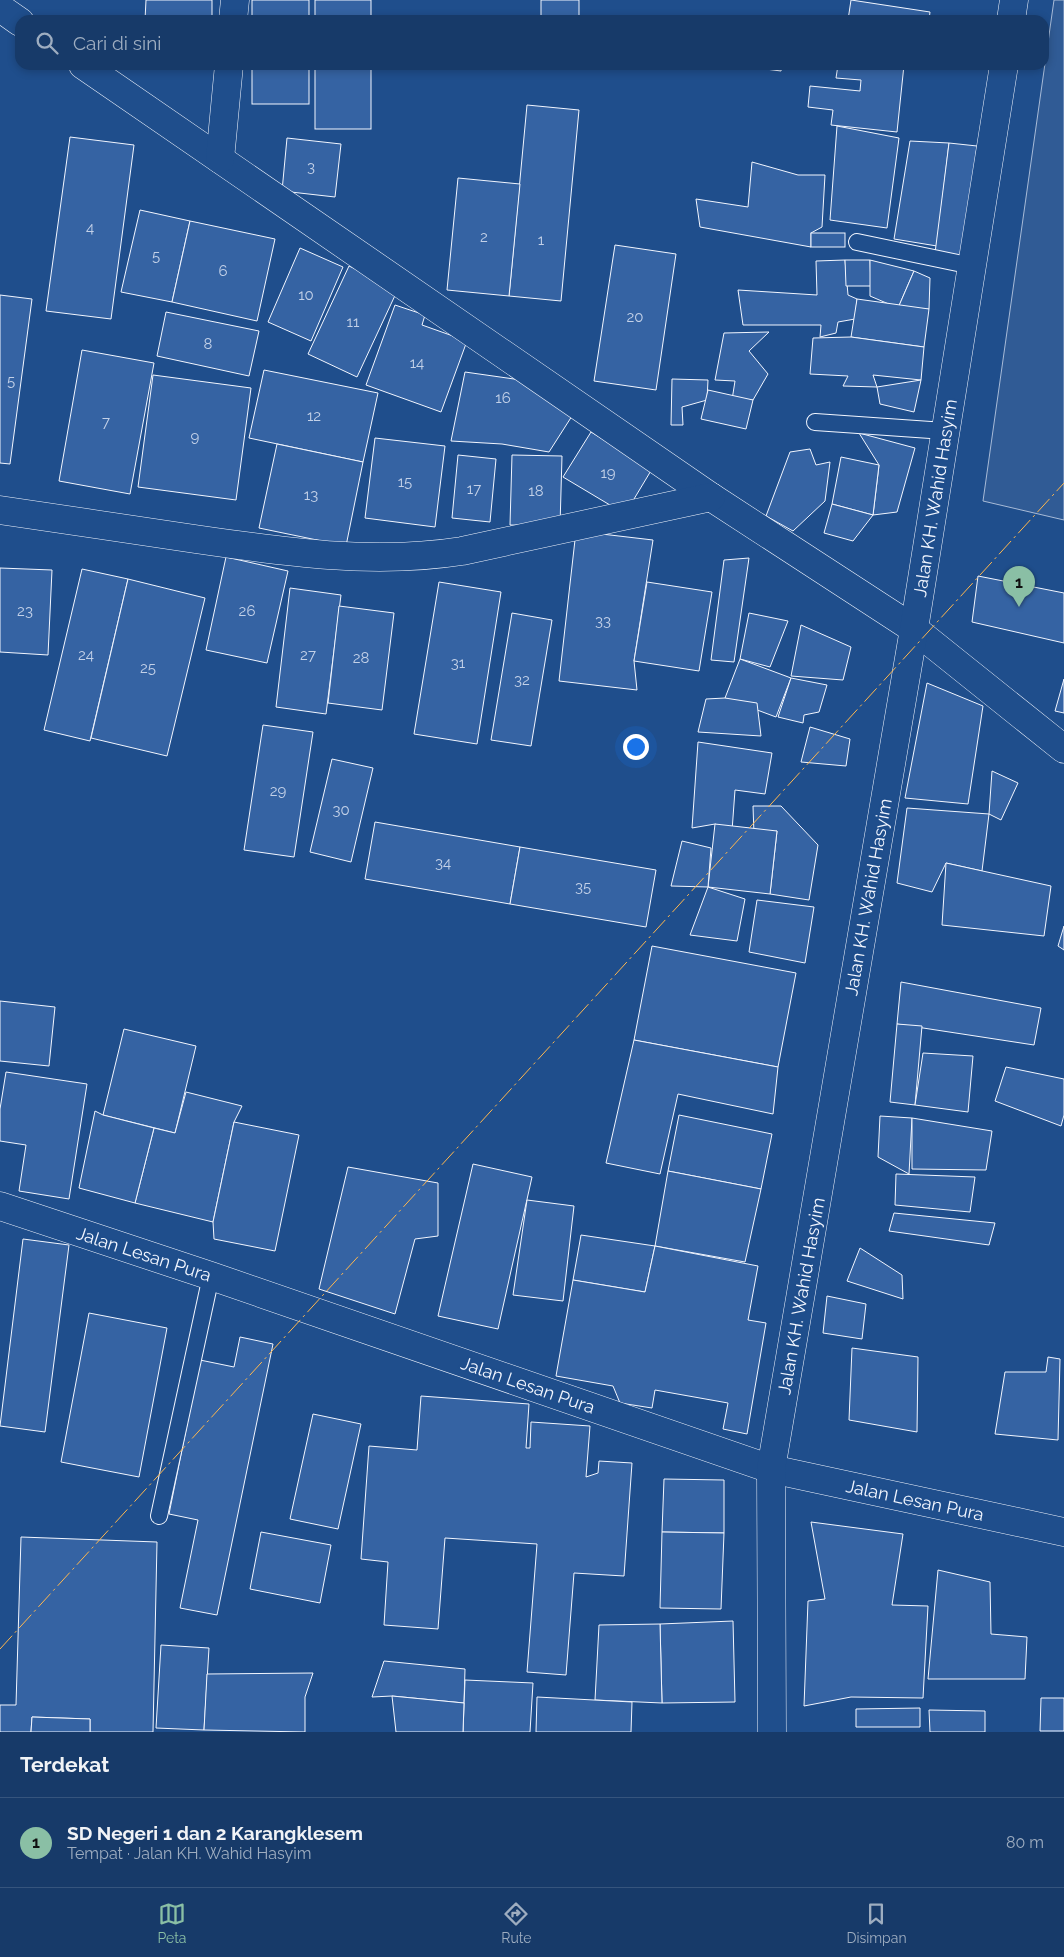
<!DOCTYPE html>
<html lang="id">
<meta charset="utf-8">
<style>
body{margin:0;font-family:Raleway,sans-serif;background:#244571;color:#f1f3f6}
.you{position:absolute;left:635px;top:746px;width:18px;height:18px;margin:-12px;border:4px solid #fff;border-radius:50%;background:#1a73e8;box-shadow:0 0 0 8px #1a73e833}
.badge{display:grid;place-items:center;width:32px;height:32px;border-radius:50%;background:#8abfa5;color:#111;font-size:16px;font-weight:700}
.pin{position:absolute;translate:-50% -41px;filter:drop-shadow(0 1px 2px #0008)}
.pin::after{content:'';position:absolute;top:26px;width:18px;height:15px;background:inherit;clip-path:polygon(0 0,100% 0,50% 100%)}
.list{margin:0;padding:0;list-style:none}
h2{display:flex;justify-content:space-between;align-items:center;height:65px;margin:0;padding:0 20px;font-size:21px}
h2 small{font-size:16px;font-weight:400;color:#9eadc0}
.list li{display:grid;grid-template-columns:32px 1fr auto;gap:15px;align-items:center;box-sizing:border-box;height:90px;padding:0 20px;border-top:1px solid #36547d}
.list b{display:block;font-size:19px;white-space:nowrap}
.list p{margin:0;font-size:16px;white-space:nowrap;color:#9eadc0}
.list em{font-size:16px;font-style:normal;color:#9eadc0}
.icon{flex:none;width:28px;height:28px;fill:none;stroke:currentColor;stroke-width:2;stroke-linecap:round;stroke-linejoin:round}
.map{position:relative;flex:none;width:1064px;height:1732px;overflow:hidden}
.search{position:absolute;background:#173a69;box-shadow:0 2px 8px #0003;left:15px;right:15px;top:15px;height:55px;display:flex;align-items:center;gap:12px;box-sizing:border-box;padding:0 18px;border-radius:15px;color:#9eadc0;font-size:19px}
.sheet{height:155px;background:#173a69}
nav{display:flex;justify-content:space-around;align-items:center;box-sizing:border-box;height:70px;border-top:1px solid #36547d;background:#173a69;font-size:14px;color:#9eadc0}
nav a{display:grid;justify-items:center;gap:2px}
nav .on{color:#8abfa5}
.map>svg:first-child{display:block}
.built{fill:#305b95;stroke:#a8bbd7}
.building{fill:#3563a3;stroke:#f2f6ff}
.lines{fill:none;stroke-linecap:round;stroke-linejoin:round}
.lane-casing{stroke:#f2f6ff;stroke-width:18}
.street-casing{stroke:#f2f6ff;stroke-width:29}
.secondary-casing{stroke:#f2f6ff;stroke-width:29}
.primary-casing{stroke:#f2f6ff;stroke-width:29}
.lane{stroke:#1f4e8c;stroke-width:16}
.street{stroke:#1f4e8c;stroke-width:28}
.secondary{stroke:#1f4e8c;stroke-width:28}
.primary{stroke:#1f4e8c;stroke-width:28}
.power{stroke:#ffb74d;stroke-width:1;stroke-dasharray:18 4 2.5 4;stroke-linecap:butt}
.labels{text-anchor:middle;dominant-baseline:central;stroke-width:4;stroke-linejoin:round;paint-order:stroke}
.number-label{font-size:15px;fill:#c3d1e8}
.street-label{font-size:18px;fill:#f2f6ff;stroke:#1f4e8c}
</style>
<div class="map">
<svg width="1064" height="1732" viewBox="0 0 1064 1732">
<rect width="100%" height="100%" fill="#1f4e8c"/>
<polygon class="built" points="1054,0 1064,0 1064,520 983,501"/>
<g class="building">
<polygon points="146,0 212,0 212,20 145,20"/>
<rect x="252" y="0" width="57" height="20"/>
<rect x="315" y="0" width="56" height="20"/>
<rect x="541" y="0" width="38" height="20"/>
<polygon points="851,0 930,12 929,20 848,20"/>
<rect x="252" y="65" width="57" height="39"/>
<rect x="315" y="65" width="56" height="64"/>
<polygon points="734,65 782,65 781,71"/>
<polygon points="838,65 904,65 897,132 831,125 833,110 808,107 810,86 860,91 861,80 836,78"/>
<polygon points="527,105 579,110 561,301 509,296"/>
<polygon points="837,126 899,138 887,228 830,220"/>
<polygon points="70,137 134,145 111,319 46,311"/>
<polygon points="287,138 341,144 335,197 282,191"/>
<polygon points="910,141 949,143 937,246 894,239"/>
<polygon points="949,143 977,146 963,257 935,253"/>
<polygon points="752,162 798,175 825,175 822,227 811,233 811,247 700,227 696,199 748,207"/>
<polygon points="458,178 520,184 509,296 447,290"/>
<polygon points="140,210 190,221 172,302 121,292"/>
<polygon points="190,221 275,239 257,321 172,302"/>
<rect x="811" y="233" width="34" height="14"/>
<polygon points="615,245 676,254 656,390 594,381"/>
<polygon points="300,248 343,267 311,341 268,322"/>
<polygon points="845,260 848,295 857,299 855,319 838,322 836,333 820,337 821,325 743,325 738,290 817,295 816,261"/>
<polygon points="845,260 870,260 871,286 846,286"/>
<polygon points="870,260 914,271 898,308 870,296"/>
<polygon points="349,266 398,289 357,377 308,354"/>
<polygon points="914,271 930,278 929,309 898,308"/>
<polygon points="0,295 32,299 10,464 0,463"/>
<polygon points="857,299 929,309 924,347 851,337"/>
<polygon points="395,305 425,315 422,325 467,341 441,412 366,385"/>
<polygon points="166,312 259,331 249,376 157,356"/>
<polygon points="769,332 749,351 768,374 753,400 732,400 735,381 715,380 724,333"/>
<polygon points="851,337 924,347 921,380 873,375 877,387 843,386 848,376 810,374 813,338"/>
<polygon points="82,350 154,363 130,494 59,481"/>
<polygon points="264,370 378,393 363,462 249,438"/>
<polygon points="465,372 521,380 572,416 549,452 502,444 451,441"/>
<polygon points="153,375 251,388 236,500 138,487"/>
<polygon points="672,379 708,380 707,400 682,407 683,425 671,425"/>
<polygon points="921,380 914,412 880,404 877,387"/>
<polygon points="708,390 753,400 746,429 701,419"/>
<polygon points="591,432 652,469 625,514 563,477"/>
<polygon points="859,433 915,448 897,512 873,515 879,465"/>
<polygon points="375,438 445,446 435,527 365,518"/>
<polygon points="277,444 363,462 346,546 259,528"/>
<polygon points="810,449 816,465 830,462 825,501 793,531 766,516 790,452"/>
<polygon points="458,455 496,459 490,522 452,518"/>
<polygon points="512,455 562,456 560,526 510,525"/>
<polygon points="841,457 879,465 873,515 832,504"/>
<polygon points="832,504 873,515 853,541 824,533"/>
<polygon points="576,531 653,540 634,661 637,690 559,681"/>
<polygon points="226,557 288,571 267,663 206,650"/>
<polygon points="749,558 734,662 711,660 724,560"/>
<polygon points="0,568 52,570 48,655 0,652"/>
<polygon points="82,569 128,579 90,741 44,730"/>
<polygon points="978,576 1064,593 1064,643 972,622"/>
<polygon points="128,579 205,598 167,756 91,738"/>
<polygon points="439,582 501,592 477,744 414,734"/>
<polygon points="647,582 712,592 699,671 634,661"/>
<polygon points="290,588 341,595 326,714 276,707"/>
<polygon points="339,606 394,613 382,710 328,703"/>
<polygon points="512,613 552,620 531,746 491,740"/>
<polygon points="749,613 788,621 770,667 740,659"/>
<polygon points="801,625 851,647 843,680 791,676"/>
<polygon points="740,659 791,678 776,717 725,698"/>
<polygon points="791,678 827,685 819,712 804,715 803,723 778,717"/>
<polygon points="1064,679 1064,713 1055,711"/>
<polygon points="927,683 983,706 968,804 905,798"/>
<polygon points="725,698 757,703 761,736 698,732 706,699"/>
<polygon points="263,725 313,732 294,857 244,850"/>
<polygon points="810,727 850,739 846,766 801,762"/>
<polygon points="698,742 772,753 765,794 735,790 732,831 715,824 692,828"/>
<polygon points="332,759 373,768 351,862 310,852"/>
<polygon points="992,771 1018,783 1001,820 989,814"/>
<polygon points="753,806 781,806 818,845 809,900 770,894 777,831 754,835"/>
<polygon points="907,808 989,814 982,871 946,863 932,892 897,883"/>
<polygon points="375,822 520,847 510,904 365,879"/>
<polygon points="715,824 777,831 770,894 708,887"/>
<polygon points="682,841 711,848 708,887 671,886"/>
<polygon points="520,847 656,870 646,927 510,904"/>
<polygon points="946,863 1051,886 1044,936 942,925"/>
<polygon points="708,887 745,899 737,941 690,935"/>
<polygon points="757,900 814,907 805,963 749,952"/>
<polygon points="1064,926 1064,950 1058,946"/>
<polygon points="652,946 796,973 778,1067 634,1040"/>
<polygon points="901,982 1041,1008 1034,1045 897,1024"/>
<polygon points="0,1001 55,1007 49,1066 0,1061"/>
<polygon points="897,1024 922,1026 915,1105 890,1102"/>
<polygon points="124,1029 196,1046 175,1133 103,1115"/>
<polygon points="634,1040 778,1067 773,1114 678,1094 660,1174 606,1163"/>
<polygon points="923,1053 973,1056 968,1112 915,1105"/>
<polygon points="1006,1067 1064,1079 1064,1115 1061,1126 995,1101"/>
<polygon points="6,1072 87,1084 69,1199 19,1191 26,1145 0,1141 0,1109"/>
<polygon points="186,1092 242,1106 234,1122 213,1222 135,1203 154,1128 175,1133"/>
<polygon points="95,1111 103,1115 154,1128 135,1203 79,1188"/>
<polygon points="679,1115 772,1134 761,1189 668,1171"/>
<polygon points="880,1116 912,1118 909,1174 878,1157"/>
<polygon points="912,1118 992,1131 986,1170 912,1169"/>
<polygon points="234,1122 299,1135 275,1251 214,1239 213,1222"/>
<polygon points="473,1164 532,1177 498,1329 438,1316"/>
<polygon points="348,1167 438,1183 438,1236 415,1239 395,1314 319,1289"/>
<polygon points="668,1171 761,1189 745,1262 655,1246"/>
<polygon points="896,1174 975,1177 970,1212 895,1205"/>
<polygon points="527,1200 574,1206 563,1301 513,1295"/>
<polygon points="894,1213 995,1223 989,1245 889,1231"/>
<polygon points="581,1235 655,1246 645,1292 573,1280"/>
<polygon points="23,1239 69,1245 45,1432 0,1426"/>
<polygon points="655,1246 758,1266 748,1320 766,1323 747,1434 723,1429 728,1403 655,1390 652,1408 620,1403 613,1386 556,1376 573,1280 645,1292"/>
<polygon points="860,1248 902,1275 903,1299 847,1281"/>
<polygon points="827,1296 866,1304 862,1339 823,1333"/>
<polygon points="89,1313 167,1328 139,1477 61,1462"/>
<polygon points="240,1337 273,1344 217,1615 180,1608 198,1520 169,1514 200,1360 234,1367"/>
<polygon points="852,1348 918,1357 917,1432 849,1420"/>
<polygon points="1048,1357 1060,1359 1058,1440 995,1434 1005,1372 1046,1372"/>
<polygon points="421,1396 529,1404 526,1448 530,1448 531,1422 590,1426 586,1477 598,1473 599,1461 632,1463 624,1576 574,1573 566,1675 527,1672 537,1544 445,1538 438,1629 384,1625 388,1562 361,1559 369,1446 417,1450"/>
<polygon points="313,1414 361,1424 338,1529 290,1519"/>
<polygon points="664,1479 724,1480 724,1533 662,1532"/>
<polygon points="811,1522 903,1534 892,1605 928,1606 923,1698 851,1697 804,1706 808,1601 825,1599"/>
<polygon points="261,1532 331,1545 320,1603 250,1589"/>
<polygon points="662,1532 724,1533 721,1609 660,1608"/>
<polygon points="21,1537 157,1542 153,1732 90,1732 90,1719 32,1717 31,1732 0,1732 0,1705 16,1705"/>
<polygon points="938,1570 990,1582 991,1634 1027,1637 1025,1679 928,1679"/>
<polygon points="733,1621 735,1702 662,1703 660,1624"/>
<polygon points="660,1624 662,1703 595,1700 599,1625"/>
<polygon points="161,1645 209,1648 204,1730 156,1728"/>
<polygon points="384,1661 465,1669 464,1703 392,1696 372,1697"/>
<polygon points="313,1673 305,1697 305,1732 204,1730 207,1674"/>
<polygon points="465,1680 533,1683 530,1732 463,1732"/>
<polygon points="392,1696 464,1703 463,1732 396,1732"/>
<polygon points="537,1697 632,1702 631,1732 536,1732"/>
<polygon points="1041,1698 1064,1698 1064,1731 1040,1731"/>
<polygon points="920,1708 920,1727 856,1727 856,1709"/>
<polygon points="929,1710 985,1711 985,1732 930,1732"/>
<polygon points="32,1717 90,1719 90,1732 31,1732"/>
</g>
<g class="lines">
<g class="lane-casing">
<g id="lane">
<polyline points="857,242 972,266"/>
<polyline points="815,422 945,431"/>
<polyline points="159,1516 211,1276"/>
</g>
</g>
<g class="street-casing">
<g id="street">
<polyline points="0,8 20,22"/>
<polyline points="233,20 235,0"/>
<polyline points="83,65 711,497 914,629 1064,749"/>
<polyline points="220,159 229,65"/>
<path d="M0,510c65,10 130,19 195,29 89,13 178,26 267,12l249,-54"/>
</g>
</g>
<g class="secondary-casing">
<polyline id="secondary" points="0,1206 211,1276 771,1469 1064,1532"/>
</g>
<g class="primary-casing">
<g id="primary">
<polyline points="1011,20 1014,0"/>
<polyline points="772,1732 771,1469 914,629 1004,65"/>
</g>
</g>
<use href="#lane" class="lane"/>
<use href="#street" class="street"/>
<use href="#secondary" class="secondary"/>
<use href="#primary" class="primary"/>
<polyline class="power" points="0,1649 1064,483"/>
</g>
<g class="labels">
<g class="number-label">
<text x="311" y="167">3</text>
<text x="90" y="228">4</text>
<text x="484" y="237">2</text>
<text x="541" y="240">1</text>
<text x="156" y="256">5</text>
<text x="223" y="271">6</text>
<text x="306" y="295">10</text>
<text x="635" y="317">20</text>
<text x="353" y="322">11</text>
<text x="208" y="344">8</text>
<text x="417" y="363">14</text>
<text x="11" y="381">5</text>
<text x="503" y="398">16</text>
<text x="314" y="416">12</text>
<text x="106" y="422">7</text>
<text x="195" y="437">9</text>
<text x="608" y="473">19</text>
<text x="405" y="482">15</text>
<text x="474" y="489">17</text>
<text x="536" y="491">18</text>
<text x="311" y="495">13</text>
<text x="25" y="611">23</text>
<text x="247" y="611">26</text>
<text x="603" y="621">33</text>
<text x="86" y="655">24</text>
<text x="308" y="655">27</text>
<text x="361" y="658">28</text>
<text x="458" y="663">31</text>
<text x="148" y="668">25</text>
<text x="522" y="680">32</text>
<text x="278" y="791">29</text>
<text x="341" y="810">30</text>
<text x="443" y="863">34</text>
<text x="583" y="887">35</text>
</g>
<g class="street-label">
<text transform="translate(935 498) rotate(-81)">Jalan KH. Wahid Hasyim</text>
<text transform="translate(868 897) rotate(-80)">Jalan KH. Wahid Hasyim</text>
<text transform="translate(144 1254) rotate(18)">Jalan Lesan Pura</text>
<text transform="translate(801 1296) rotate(-80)">Jalan KH. Wahid Hasyim</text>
<text transform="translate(528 1385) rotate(19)">Jalan Lesan Pura</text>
<text transform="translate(915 1500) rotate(12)">Jalan Lesan Pura</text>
</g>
</g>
</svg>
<div class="you"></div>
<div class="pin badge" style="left:1019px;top:607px">1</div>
<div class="search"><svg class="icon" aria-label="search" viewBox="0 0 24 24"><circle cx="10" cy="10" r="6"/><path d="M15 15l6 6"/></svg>Cari di sini</div>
</div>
<section class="sheet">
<h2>Terdekat<small></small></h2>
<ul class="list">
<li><span class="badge">1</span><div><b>SD Negeri 1 dan 2 Karangklesem</b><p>Tempat · Jalan KH. Wahid Hasyim</p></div><em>80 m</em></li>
</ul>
</section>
<nav>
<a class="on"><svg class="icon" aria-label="map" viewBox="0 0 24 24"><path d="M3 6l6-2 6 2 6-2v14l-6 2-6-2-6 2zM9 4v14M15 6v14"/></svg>Peta</a>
<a><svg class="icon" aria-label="directions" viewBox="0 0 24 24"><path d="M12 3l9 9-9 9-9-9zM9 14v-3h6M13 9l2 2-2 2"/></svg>Rute</a>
<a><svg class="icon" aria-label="saved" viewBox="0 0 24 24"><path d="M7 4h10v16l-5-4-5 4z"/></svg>Disimpan</a>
</nav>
